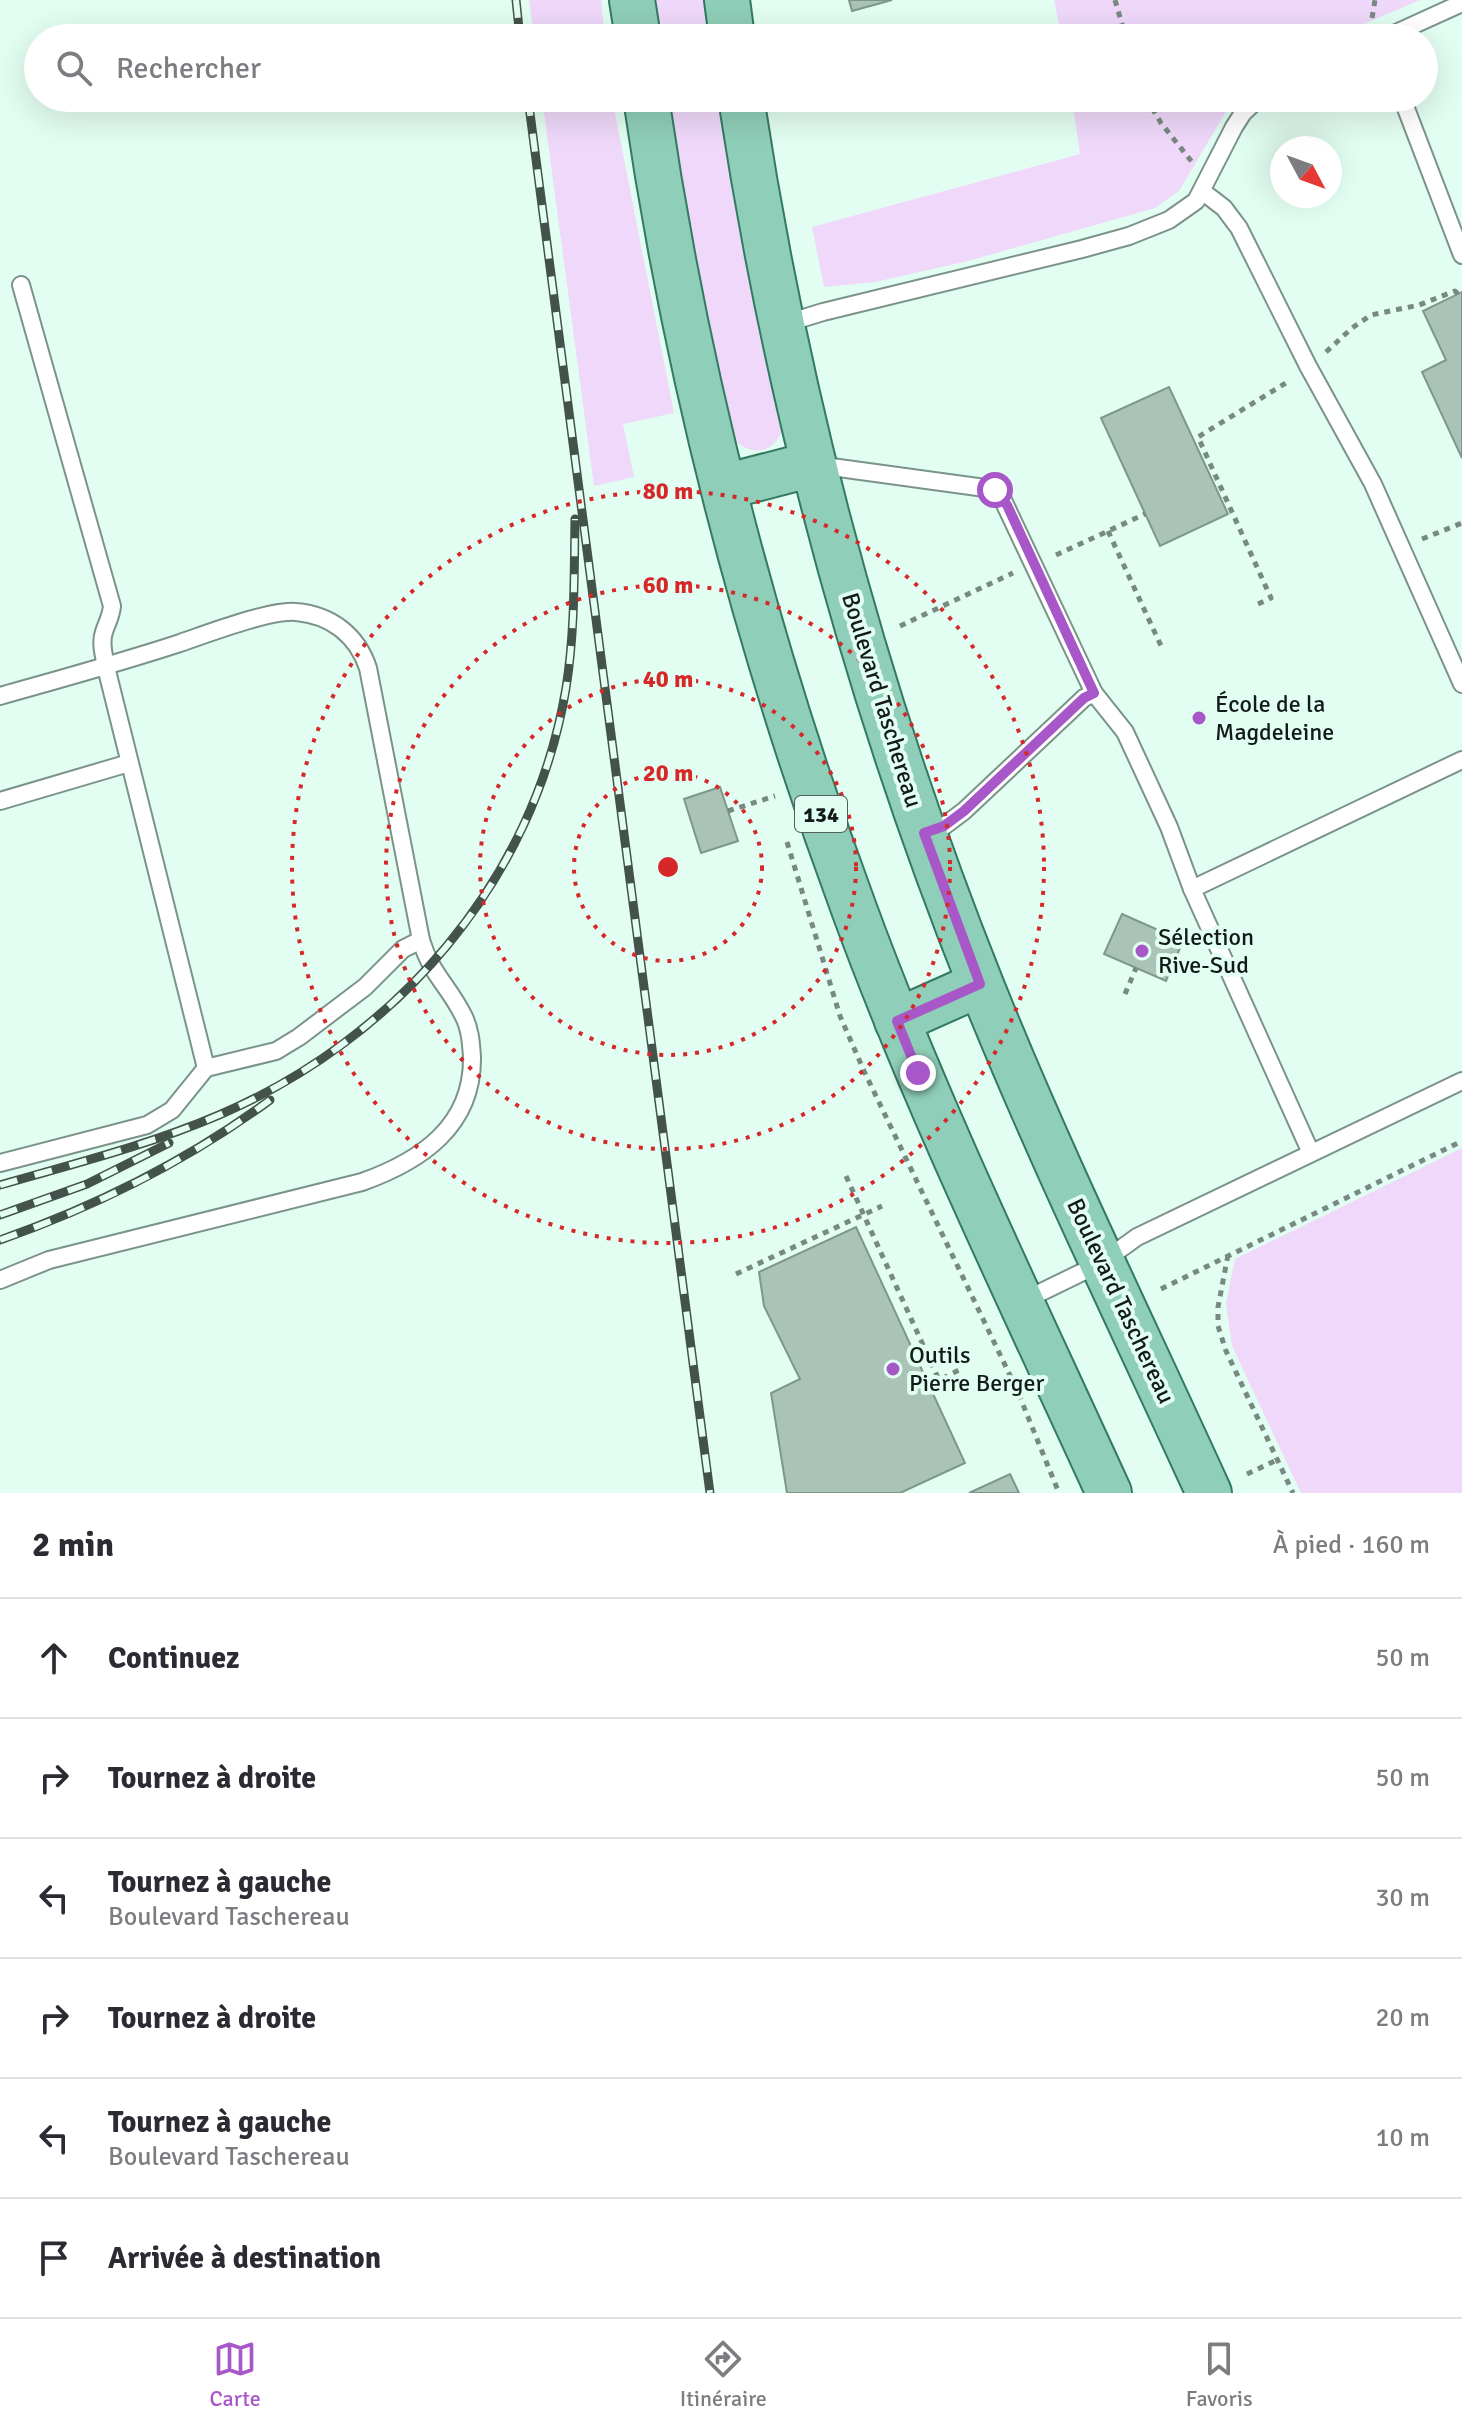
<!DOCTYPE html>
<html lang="fr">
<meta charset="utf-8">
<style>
body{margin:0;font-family:Signika,sans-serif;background:#f2f2f3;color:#2b2b33}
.compass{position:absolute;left:1270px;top:136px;width:72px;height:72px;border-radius:50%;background:#fff;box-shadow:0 8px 32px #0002;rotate:131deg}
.stop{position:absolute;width:24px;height:24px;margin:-18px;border:6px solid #a757c8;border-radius:50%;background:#fff}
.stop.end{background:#a757c8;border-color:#fff;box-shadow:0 2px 8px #0008}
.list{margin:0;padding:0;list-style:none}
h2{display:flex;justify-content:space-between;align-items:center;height:104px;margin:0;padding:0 32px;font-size:34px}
h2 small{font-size:26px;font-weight:400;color:#7c7c81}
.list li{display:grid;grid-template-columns:52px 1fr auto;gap:24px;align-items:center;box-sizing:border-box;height:120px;padding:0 32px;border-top:2px solid #e1e1e2}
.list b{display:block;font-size:30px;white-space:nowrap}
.list p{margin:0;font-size:26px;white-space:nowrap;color:#7c7c81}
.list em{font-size:26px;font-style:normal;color:#7c7c81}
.icon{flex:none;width:44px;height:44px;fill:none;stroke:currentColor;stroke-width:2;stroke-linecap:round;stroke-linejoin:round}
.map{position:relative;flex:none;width:1462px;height:1493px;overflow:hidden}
.search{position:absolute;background:#fff;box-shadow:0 8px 32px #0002;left:24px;right:24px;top:24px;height:88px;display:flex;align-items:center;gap:20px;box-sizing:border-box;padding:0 28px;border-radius:44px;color:#7c7c81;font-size:30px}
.sheet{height:824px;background:#fff}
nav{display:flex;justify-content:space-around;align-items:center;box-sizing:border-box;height:112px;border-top:2px solid #e1e1e2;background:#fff;font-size:22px;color:#7c7c81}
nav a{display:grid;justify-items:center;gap:4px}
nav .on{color:#a757c8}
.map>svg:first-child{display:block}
.green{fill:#efd8fa}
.building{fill:#a9c3b7;stroke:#7e978c;stroke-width:2}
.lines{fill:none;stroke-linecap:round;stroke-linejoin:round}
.service-casing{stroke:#7b9389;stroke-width:20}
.primary-casing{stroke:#327a61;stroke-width:48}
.path{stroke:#778981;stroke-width:5;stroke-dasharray:6 6;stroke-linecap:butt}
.service{stroke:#fff;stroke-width:16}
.primary{stroke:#8fceb8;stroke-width:44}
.rail-casing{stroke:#44524c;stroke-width:9}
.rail{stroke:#e2fdf1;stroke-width:6;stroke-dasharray:18;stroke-linecap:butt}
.route{stroke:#a757c8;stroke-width:10}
.ring{fill:none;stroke:#d62828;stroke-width:4;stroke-dasharray:4 8}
.poi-dot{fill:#a757c8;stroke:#e2fdf1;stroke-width:3}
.labels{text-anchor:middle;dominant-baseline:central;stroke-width:8;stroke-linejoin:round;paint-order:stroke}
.shield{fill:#e2fdf1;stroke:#505f58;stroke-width:2}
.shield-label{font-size:22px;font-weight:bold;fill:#121b17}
.street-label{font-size:24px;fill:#121b17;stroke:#e2fdf1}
.poi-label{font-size:24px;fill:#121b17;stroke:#e2fdf1;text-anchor:start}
.centre{fill:#d62828;stroke:#e2fdf1;stroke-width:4}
.ring-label{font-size:24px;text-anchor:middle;font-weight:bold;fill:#d62828;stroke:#e2fdf1;stroke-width:8;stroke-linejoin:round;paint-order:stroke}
</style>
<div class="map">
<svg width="1462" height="1493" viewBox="0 0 1462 1493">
<rect width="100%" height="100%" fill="#e2fdf1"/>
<g class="green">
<polygon points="529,0 601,0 605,38 534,38"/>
<polygon points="652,0 709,0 714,38 657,38"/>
<polygon points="1054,0 1420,0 1331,38 1062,38"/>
<polygon points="542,98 612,98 674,413 623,424 634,477 594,486"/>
<path d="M665,98h56l63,326c-7,31 -35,35 -54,11l-35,-163z"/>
<polygon points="1072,98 1234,98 1179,191 1155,208 968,261 875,282 824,287 812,227 1080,154"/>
<polygon points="1462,1148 1462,1493 1301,1493 1232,1346 1226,1303 1235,1259"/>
</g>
<g class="building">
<polygon points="849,0 892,0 852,11"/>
<polygon points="1462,292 1462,458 1422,372 1446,360 1423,311"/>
<polygon points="1169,387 1228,514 1160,546 1101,418"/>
<polygon points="720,787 738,841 701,853 684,799"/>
<polygon points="1122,914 1183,941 1166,981 1104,954"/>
<polygon points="856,1227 965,1463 900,1493 787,1493 771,1393 800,1379 764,1306 759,1272"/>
<polygon points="1010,1474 1019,1493 969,1493"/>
</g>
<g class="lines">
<g class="service-casing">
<g id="service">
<polyline points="1385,38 1462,3"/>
<polyline points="1402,98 1462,255"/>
<polyline points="1202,191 1224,208 1239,228 1308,366 1373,484 1462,684"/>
<path d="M21,285l91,321c-1,11 -5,16 -8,26 -4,11 0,23 2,35l100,401 70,-17 23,-14 66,-50 38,-38 18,-9"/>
<polyline points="784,324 823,312 1082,249 1129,236 1169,220 1196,201 1234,127 1243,113 1259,98"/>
<polyline points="817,465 985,488 995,490 1001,496 1094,693 1125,732 1169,827 1192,889"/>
<path d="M0,696c60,-17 119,-33 177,-52 27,-9 94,-35 119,-32 35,3 61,23 72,56l53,272c10,34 27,45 42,75 7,13 8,27 9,42 1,69 -51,104 -110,125l-313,78 -49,20"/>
<polyline points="0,801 129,763"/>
<polyline points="925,832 944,826 964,811 1084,698 1094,693"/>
<polyline points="1311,1153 1192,889 1462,760"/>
<polyline points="0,1163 147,1125 172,1110 206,1068"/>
<polyline points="1023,1301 1101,1263 1137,1237 1462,1081"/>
</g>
</g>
<g class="primary-casing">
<g id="primary">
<polyline points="632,0 638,38"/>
<polyline points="727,0 732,38"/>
<path d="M646,98c40,276 111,549 208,811 73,199 167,391 255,584"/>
<path d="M741,98c46,303 126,602 240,887 69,172 151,339 228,508"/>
<polyline points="724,487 813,464"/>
<polyline points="897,1021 980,984"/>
</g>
</g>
<g class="path">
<polyline points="1115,0 1126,38"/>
<polyline points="1372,18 1375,0"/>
<polyline points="1146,98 1161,123 1192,162"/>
<polyline points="1326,352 1352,328 1371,315 1419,305 1455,291 1458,294"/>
<polyline points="1108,531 1162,648"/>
<polyline points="1422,539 1462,523"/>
<polyline points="1056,555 1145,514"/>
<polyline points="1258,604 1271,598 1198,437 1289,381"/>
<polyline points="900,626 1013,573"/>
<polyline points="728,811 775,796"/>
<polyline points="787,842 840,1016 864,1071 1017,1390 1059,1493"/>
<polyline points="1125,994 1136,968"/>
<polyline points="846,1176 939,1380 959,1370"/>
<polyline points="1228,1255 1218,1307 1218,1326 1226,1351 1293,1493"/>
<polyline points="736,1274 882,1206"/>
<polyline points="1161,1289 1462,1141"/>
<polyline points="918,1360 947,1346"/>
<polyline points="1247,1474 1277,1460"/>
</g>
<use href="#service" class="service"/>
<use href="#primary" class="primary"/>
<g class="rail-casing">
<g id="rail">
<polyline points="516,0 520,38"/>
<polyline points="528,98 710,1493"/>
<path d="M0,1185c73,-21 149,-40 219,-70 177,-76 315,-233 347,-427 9,-56 8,-112 9,-169"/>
<polyline points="0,1215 87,1184 169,1143"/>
<path d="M0,1240c97,-34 187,-79 270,-140"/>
</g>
</g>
<use href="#rail" class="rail"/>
</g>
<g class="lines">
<polyline class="route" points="918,1073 897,1021 980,984 924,833 944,826 964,811 1084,698 1094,693 1007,505 995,490"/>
</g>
<g class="ring">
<circle cx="668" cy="867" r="94"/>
<circle cx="668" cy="867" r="188"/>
<circle cx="668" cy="867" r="282"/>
<circle cx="668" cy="867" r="376"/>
</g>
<g class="poi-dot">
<circle cx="1199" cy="718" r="8"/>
<circle cx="1142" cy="951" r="8"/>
<circle cx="893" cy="1369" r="8"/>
</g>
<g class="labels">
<rect class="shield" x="795" y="796" width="52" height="36" rx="6"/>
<g class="shield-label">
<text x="821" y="814">134</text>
</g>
<g class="street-label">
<text transform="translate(882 700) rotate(73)">Boulevard Taschereau</text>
<text transform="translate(1121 1301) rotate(65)">Boulevard Taschereau</text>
</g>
<g class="poi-label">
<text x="1215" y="704">École de la<tspan x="1215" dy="28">Magdeleine</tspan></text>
<text x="1158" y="937">Sélection<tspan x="1158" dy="28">Rive-Sud</tspan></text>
<text x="909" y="1355">Outils<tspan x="909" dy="28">Pierre Berger</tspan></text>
</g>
</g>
<circle cx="668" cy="867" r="12" class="centre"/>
<g class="ring-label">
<text x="668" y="499">80 m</text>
<text x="668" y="593">60 m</text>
<text x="668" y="687">40 m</text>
<text x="668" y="781">20 m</text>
</g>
</svg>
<svg class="compass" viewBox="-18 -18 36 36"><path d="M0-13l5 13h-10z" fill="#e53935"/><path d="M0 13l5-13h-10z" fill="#7c7c81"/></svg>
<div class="stop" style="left:995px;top:490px"></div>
<div class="stop end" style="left:918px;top:1073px"></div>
<div class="search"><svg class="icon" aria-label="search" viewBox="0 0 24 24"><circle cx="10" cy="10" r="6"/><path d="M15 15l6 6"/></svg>Rechercher</div>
</div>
<section class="sheet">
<h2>2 min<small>À pied · 160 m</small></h2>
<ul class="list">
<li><svg class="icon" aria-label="ahead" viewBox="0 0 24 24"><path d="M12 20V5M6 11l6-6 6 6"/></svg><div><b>Continuez</b></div><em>50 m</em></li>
<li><svg class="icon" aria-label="right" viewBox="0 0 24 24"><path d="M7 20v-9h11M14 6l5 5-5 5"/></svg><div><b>Tournez à droite</b></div><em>50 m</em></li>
<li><svg class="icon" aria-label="left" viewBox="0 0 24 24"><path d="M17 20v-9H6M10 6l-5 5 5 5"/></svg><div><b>Tournez à gauche</b><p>Boulevard Taschereau</p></div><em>30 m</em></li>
<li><svg class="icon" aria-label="right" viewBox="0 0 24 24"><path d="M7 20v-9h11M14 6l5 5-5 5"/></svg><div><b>Tournez à droite</b></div><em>20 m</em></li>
<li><svg class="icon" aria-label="left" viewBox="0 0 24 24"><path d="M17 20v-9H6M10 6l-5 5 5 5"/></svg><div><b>Tournez à gauche</b><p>Boulevard Taschereau</p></div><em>10 m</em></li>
<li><svg class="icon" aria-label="arrive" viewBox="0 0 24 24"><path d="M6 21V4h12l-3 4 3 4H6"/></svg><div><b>Arrivée à destination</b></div></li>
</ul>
</section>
<nav>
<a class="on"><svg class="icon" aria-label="map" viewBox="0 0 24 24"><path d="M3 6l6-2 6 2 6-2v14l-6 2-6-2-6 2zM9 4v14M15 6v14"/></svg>Carte</a>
<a><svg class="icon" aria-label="directions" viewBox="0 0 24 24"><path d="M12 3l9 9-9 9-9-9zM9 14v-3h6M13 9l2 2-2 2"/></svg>Itinéraire</a>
<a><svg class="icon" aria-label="saved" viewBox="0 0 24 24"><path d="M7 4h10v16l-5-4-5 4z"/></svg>Favoris</a>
</nav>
